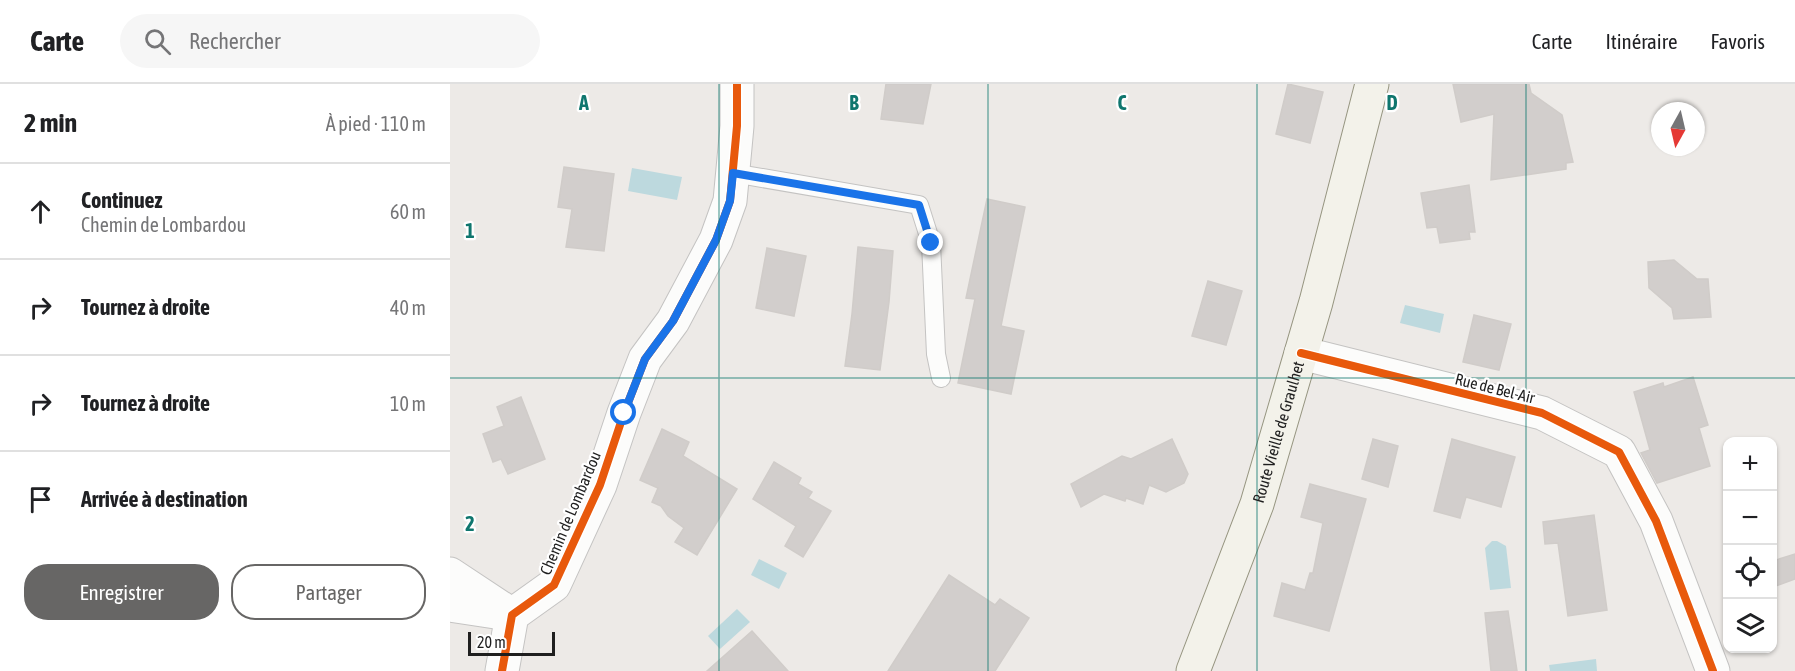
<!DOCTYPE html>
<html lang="fr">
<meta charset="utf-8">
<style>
body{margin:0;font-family:"Asap Condensed",sans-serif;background:#f6f6f6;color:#202124}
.controls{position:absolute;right:18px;bottom:18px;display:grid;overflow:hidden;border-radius:12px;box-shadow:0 2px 4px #0004}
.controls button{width:54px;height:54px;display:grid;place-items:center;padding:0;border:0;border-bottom:2px solid #e0e0e0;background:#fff;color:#202124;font:30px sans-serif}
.compass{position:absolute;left:1201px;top:18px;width:54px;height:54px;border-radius:50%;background:#fff;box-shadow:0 2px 4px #0004;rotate:188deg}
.scale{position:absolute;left:18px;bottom:15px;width:87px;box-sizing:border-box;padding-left:6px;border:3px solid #1f1f1f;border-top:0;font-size:16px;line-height:21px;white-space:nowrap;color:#1f1f1f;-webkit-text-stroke:4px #fff;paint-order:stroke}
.stop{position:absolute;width:18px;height:18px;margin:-14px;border:4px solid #1a73e8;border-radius:50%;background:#fff}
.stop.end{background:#1a73e8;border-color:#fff;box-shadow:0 2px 6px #0008}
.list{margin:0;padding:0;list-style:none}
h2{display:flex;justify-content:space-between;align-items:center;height:78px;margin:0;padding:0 24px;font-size:26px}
h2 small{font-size:20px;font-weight:400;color:#757577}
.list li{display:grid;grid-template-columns:39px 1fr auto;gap:18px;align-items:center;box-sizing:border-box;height:96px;padding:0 24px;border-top:2px solid #e0e0e0}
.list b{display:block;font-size:22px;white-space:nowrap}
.list p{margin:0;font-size:20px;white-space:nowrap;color:#757577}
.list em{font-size:20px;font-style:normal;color:#757577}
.actions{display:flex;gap:12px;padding:18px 24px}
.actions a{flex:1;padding:14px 0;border:2px solid #676665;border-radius:24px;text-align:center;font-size:21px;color:#676665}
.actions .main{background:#676665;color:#fff}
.icon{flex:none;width:33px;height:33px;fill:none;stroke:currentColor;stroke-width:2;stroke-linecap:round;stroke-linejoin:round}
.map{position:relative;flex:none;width:1345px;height:587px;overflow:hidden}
header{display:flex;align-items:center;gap:36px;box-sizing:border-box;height:84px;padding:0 30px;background:#fff;border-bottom:2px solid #e0e0e0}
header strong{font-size:28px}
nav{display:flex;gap:33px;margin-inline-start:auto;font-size:21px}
.search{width:420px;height:54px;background:#f6f6f6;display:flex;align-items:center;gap:15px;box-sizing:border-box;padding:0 21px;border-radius:33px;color:#757577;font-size:22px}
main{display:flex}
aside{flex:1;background:#fff}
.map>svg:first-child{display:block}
.water{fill:#bdd9de}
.building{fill:#d2cecc;stroke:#d0ccc9;stroke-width:1.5}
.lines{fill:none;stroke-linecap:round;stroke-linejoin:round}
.service-casing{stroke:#c4c3c2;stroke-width:20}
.minor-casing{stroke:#c4c3c2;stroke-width:35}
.secondary-casing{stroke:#969580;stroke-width:35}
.service{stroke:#fcfcfb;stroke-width:18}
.minor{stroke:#fcfcfb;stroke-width:33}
.secondary{stroke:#f3f2ea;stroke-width:33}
.cycleway-casing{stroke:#fff;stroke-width:11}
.cycleway{stroke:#e8590c;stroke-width:8}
.route{stroke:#1a73e8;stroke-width:8}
.grid{fill:none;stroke:#0f766e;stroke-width:1.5;stroke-opacity:0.55}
.labels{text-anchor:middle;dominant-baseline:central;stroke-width:4.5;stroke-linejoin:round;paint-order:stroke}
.street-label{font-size:16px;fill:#1f1f1f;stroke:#fff}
.grid-label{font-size:20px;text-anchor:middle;font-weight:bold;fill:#0f766e;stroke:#fff;stroke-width:4.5;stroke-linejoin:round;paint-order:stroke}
</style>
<header>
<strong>Carte</strong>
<div class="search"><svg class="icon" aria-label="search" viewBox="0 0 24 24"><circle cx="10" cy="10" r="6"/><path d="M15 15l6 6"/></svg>Rechercher</div>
<nav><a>Carte</a><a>Itinéraire</a><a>Favoris</a></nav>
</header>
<main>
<aside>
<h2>2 min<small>À pied · 110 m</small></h2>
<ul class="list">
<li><svg class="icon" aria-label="ahead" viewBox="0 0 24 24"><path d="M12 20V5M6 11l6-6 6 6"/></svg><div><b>Continuez</b><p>Chemin de Lombardou</p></div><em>60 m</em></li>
<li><svg class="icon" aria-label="right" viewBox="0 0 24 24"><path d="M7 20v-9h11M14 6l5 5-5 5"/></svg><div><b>Tournez à droite</b></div><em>40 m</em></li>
<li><svg class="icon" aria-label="right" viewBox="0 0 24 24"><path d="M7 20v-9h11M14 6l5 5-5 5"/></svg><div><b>Tournez à droite</b></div><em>10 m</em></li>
<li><svg class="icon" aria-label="arrive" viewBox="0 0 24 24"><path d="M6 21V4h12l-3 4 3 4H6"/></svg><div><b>Arrivée à destination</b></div></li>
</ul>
<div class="actions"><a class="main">Enregistrer</a><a>Partager</a></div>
</aside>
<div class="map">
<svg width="1345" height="587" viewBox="0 0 1345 587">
<rect width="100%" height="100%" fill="#edeae7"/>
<g class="water">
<polygon points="182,84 232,93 227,116 178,107"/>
<polygon points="955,221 994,230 990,249 950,239"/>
<polygon points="1042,457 1047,457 1056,462 1061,504 1040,506 1035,464"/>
<polygon points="309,475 337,489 329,505 301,491"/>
<polygon points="287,525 300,538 270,565 258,552"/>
<polygon points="1146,575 1147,587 1100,587 1099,581"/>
</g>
<g class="building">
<polygon points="436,0 481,0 473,40 431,35"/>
<polygon points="838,0 873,8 860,59 826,50"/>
<polygon points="1003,0 1079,0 1081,9 1112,31 1123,78 1116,79 1116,85 1041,96 1044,30 1011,38"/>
<polygon points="114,83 164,90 154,167 116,163 122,125 108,123"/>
<polygon points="1019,101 1025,148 1019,148 1020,155 990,159 987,143 977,144 971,109"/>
<polygon points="537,115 575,123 551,242 574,247 561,310 508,299 525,215 516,214"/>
<polygon points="408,163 443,167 439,218 430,286 395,282 402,230"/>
<polygon points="317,164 356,172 344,232 306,224"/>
<polygon points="1224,176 1247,195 1258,195 1261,233 1224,235 1222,224 1199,204 1198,178"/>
<polygon points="758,197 792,207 776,261 742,252"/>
<polygon points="1024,231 1061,240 1049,286 1013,278"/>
<polygon points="1243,293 1258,341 1249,344 1260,382 1207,399 1191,369 1200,366 1184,308 1213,299 1214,303"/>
<polygon points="71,313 95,375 58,390 51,375 43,378 33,350 54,342 47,323"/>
<polygon points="212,345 239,358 233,372 287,405 247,471 225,458 234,444 218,432 211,422 202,418 208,404 190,396"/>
<polygon points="722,355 738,390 734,399 716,408 699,401 693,420 676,414 675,417 654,410 631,423 621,400 672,372 681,375"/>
<polygon points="923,355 948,362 938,403 912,395"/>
<polygon points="1002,355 1065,373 1051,423 1016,413 1010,434 984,427"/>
<polygon points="324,378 351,394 348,400 362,408 358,414 381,427 353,473 335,462 346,442 303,415"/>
<polygon points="860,400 916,415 879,547 824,532 832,499 855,506 860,489 863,489 873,439 851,433"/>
<polygon points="1144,431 1157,526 1118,532 1108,459 1095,460 1093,438"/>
<polygon points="1345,470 1345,495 1323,503 1323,477"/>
<polygon points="499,491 545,521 550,515 579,534 545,587 438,587"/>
<polygon points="1058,527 1067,587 1041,587 1035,529"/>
<polygon points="302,547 338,587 257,587"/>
</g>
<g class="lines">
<g class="service-casing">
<polyline id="service" points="283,89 469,121 481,159 486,270 491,294"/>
</g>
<g class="minor-casing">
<g id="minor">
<polyline points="851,269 1092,329 1169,368 1206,437 1263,587"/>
<polyline points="0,490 62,531"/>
<polyline points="0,521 52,529"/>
<polyline points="52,587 62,531 104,501 150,401 174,329 195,275 223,237 266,156 280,117 287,42 287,0"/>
</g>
</g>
<g class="secondary-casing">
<g id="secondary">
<path id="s1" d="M743,587l64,-167 59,-202 56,-218"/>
</g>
</g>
<use href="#service" class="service"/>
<use href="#minor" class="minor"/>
<use href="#secondary" class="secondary"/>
<g class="cycleway-casing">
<g id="cycleway">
<polyline points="851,269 1092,329 1169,368 1206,437 1263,587"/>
<polyline points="52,587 62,531 104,501 150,401 174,329 195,275 223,237 266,156 280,117 287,42 287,0"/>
</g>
</g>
<use href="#cycleway" class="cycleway"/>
</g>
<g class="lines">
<polyline class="route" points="174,329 195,275 223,237 266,156 280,117 283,89 469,121 481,159"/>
</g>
<path class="grid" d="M269,0v587M538,0v587M807,0v587M1076,0v587M0,294h1345"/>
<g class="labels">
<g class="street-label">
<text transform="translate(1045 304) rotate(14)">Rue de Bel-Air</text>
<text stroke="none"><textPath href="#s1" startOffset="254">Route Vieille de Graulhet</textPath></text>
<text transform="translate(120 429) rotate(-67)">Chemin de Lombardou</text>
</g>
</g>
<g class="grid-label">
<text x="134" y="26">A</text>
<text x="404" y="26">B</text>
<text x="672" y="26">C</text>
<text x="942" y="26">D</text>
<text x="20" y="154">1</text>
<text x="20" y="447">2</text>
</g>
</svg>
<div class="controls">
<button>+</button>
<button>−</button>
<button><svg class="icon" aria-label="locate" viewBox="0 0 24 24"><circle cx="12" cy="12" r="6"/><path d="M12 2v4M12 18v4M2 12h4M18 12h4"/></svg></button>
<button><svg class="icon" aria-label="layers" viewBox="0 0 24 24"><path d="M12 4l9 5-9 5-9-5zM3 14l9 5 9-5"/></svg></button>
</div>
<svg class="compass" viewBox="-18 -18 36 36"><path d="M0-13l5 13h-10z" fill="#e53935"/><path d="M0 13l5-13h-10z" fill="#757577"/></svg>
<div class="scale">20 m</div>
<div class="stop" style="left:174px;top:329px"></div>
<div class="stop end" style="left:481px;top:159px"></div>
</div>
</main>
